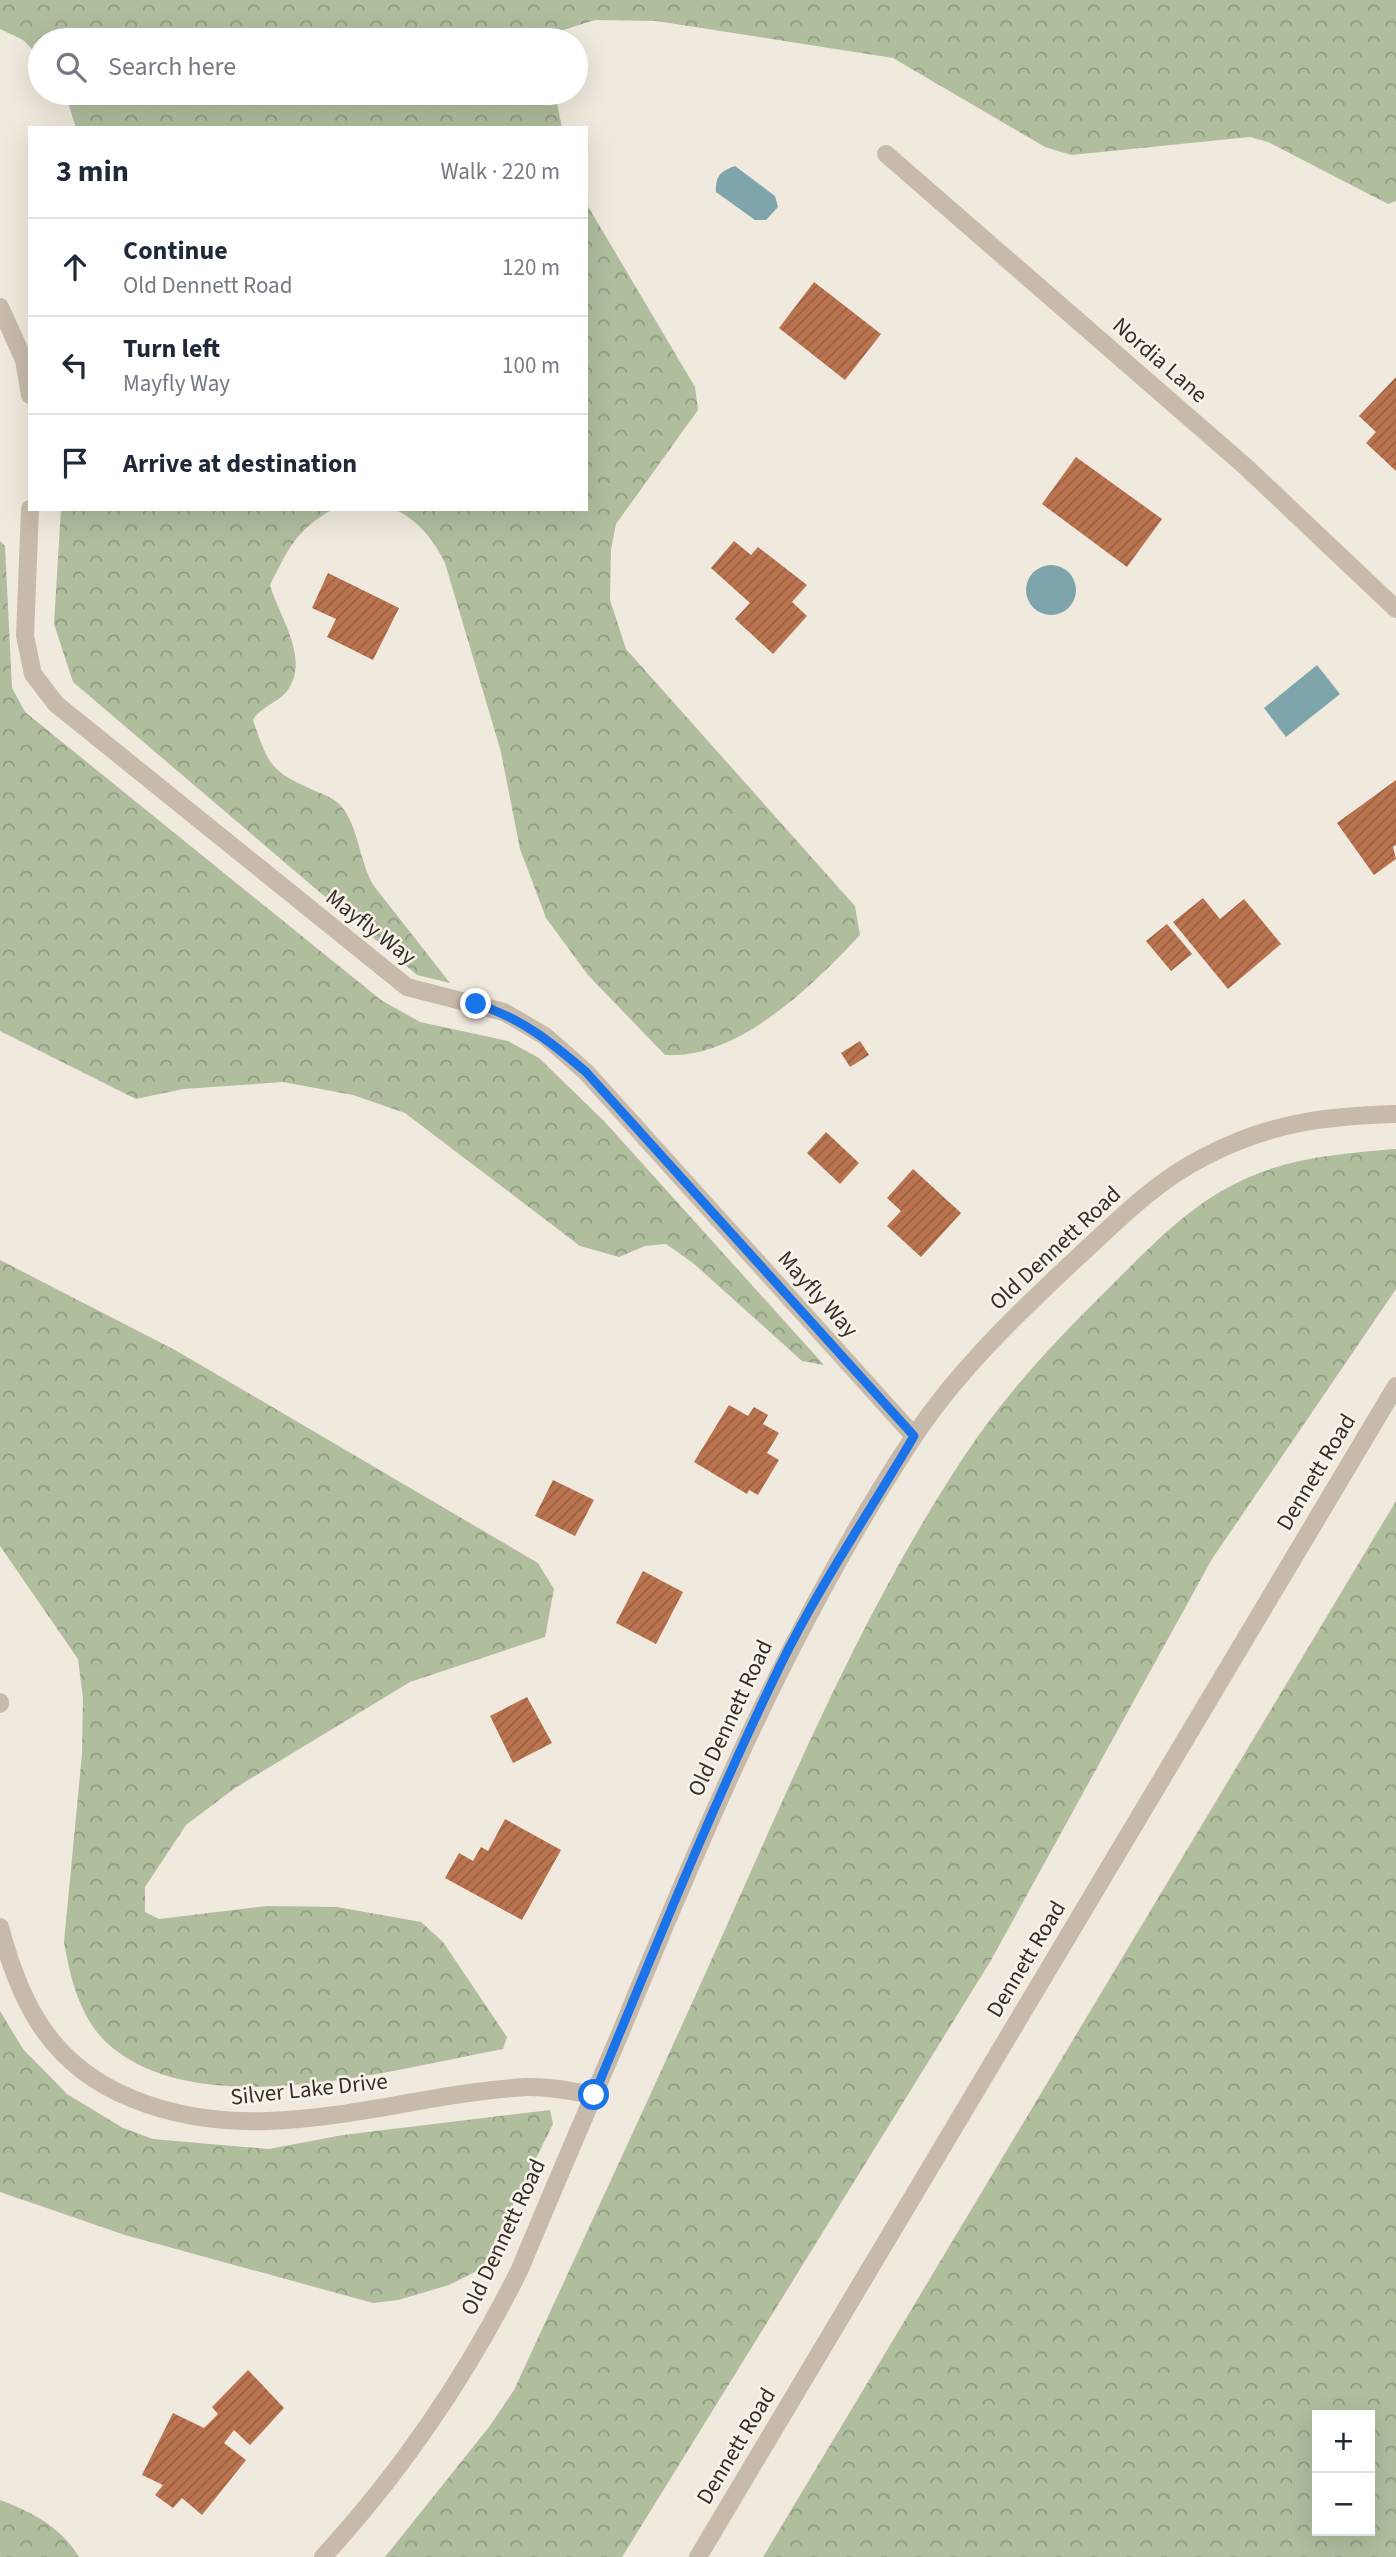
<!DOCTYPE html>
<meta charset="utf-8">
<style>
body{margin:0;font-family:"Source Sans 3",sans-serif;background:#f2f2f3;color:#1f2937}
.controls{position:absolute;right:21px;bottom:21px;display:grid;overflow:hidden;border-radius:0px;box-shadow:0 7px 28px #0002}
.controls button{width:63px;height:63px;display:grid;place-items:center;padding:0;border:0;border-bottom:2px solid #e0e1e3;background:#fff;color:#1f2937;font:35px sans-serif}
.stop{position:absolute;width:21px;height:21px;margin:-16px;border:5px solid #1a73e8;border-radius:50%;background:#fff}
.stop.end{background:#1a73e8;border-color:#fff;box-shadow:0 2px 7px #0008}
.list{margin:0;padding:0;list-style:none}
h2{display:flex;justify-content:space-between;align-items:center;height:91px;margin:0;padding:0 28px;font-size:30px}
h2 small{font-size:23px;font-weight:400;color:#747a83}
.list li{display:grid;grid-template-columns:46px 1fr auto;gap:21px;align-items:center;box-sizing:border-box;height:98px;padding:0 28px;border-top:2px solid #e0e1e3}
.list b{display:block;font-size:26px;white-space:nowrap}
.list p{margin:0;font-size:23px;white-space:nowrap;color:#747a83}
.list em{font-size:23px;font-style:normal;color:#747a83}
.icon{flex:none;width:38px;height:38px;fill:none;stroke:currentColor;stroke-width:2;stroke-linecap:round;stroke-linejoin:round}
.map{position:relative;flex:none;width:1396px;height:2557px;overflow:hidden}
.search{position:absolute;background:#fff;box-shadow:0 7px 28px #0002;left:28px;top:28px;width:560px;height:77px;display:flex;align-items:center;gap:18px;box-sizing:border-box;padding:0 24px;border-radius:38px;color:#747a83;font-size:26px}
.panel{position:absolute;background:#fff;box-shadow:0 7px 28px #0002;left:28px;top:126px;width:560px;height:385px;border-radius:0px}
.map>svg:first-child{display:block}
.forest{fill:url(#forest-crowns);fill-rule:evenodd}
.water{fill:#7ea5ab}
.building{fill:url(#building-hatch)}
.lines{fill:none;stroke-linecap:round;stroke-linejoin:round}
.minor{stroke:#c7baaa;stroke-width:18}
.route{stroke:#1a73e8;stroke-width:9}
.labels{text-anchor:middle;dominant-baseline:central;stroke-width:5;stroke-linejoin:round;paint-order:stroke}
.street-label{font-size:23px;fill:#352e29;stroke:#f8f3e9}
</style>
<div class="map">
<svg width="1396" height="2557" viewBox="0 0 1396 2557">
<defs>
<pattern id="forest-crowns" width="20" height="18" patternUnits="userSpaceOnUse" patternTransform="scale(1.75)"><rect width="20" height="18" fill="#b0be9e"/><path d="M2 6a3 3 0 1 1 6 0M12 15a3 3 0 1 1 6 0" fill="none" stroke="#909b81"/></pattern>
<pattern id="building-hatch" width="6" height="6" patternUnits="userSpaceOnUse" patternTransform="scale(1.75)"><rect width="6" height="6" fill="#bb7450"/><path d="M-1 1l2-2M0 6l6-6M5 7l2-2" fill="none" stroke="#996042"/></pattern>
</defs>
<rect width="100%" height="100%" fill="#f0e9dd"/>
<g class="forest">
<polygon points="0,0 1396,0 1396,201 1388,204 1268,142 1250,137 1071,155 1045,147 893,58 656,21 595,20 563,30 553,40 40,40 40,57 23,40 0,29"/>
<polygon points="65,93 555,93 562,128 76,128"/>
<path d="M586,203l109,184 3,23 -82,114 -5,25 -1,51 16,49 229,257 5,29c-48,51 -121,124 -195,120l-77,-80 -42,-57 -26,-69 -19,-97 -56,-189c-11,-23 -27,-43 -51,-54h192z"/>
<path d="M61,509h272c-38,22 -44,39 -63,76 9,31 39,72 19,103 -8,14 -28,18 -36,32 15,44 17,51 60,70 9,4 22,8 28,16 18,21 18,56 33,80l76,97 -33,-8 -344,-293 -19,-58z"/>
<polygon points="0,541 5,546 12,688 25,712 381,1000 420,1022 508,1041 539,1058 604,1121 824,1365 802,1361 693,1263 666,1244 645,1246 619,1257 580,1246 405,1113 353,1095 283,1082 183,1089 136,1099 0,1031"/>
<path d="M1396,1149v140l-184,270 -222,403 -368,595h-237l104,-130 25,-37c66,-143 132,-285 197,-429 77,-171 150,-349 254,-506 41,-62 93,-117 146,-169 35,-35 72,-74 116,-98 53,-30 109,-34 169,-39z"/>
<path d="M0,1260l175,90 363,213 16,26 -9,48 -135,45 -175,106 -49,37 -41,62v25l14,7 108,-13 70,1 84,15 22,20 64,95 -4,12c-109,20 -305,77 -396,-6 -27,-25 -37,-66 -43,-101l18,-188 1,-56 -5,-39 -78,-113z"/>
<path d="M1396,1501v1056h-633zM1317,2415h53v116h-53z"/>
<polygon points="0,2011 23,2049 67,2094 123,2128 153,2139 269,2149 343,2135 550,2110 553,2124 481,2269 449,2285 398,2300 373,2303 125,2235 0,2192"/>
<path d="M0,2500c32,12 61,27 79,57h-79z"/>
</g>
<g class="water">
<path d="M735,166l40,30 3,11 -12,13h-11l-39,-28c-1,-15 4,-21 19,-26z"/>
<circle cx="1051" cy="590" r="25"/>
<polygon points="1317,665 1340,694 1286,737 1264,708"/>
</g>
<g class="building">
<polygon points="814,282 881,334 845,380 779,328"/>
<polygon points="1396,377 1396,471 1366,443 1376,432 1359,416"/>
<polygon points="1076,457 1162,519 1127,567 1042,504"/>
<polygon points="734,541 751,555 758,547 807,585 792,602 807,616 773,654 735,619 750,603 711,568"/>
<polygon points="328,573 399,608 373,660 327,637 336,619 312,608"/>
<polygon points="1396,780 1396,845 1393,847 1396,859 1374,875 1337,823"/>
<polygon points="1203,898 1220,919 1244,899 1281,944 1228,989 1173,922"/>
<polygon points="1167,924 1192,954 1171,971 1146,941"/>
<polygon points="860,1041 869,1055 850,1067 841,1053"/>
<polygon points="826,1132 859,1163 840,1184 807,1153"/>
<polygon points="913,1169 961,1213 921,1257 887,1226 901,1211 887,1198"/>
<polygon points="729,1405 748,1416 754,1407 768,1415 763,1424 779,1433 767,1453 779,1460 758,1495 749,1490 747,1494 694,1462"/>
<polygon points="553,1480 594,1500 575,1536 535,1516"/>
<polygon points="643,1571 683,1592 656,1644 616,1623"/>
<polygon points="527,1697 552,1743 513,1763 490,1716"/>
<polygon points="505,1819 561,1850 522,1920 445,1878 459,1853 473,1861 481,1847 488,1851"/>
<polygon points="248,2370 284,2408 250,2445 234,2430 224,2443 246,2460 202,2515 182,2498 173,2508 155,2495 163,2485 142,2475 173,2413 204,2428 218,2414 212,2407"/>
</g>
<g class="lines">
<g class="minor">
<polyline points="886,154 1246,467 1396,609"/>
<polyline points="0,307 24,360 30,395"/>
<polyline points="30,509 25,636 33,674 56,704 407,987 504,1012 545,1036 586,1072 914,1436"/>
<polyline points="0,1704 0,1702"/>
<path d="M0,1927c21,80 53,140 133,172 130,53 260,-4 393,-12 22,-1 46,4 68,8"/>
<path d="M323,2557c78,-85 146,-185 197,-288 33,-80 68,-160 102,-240 84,-204 169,-406 291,-591 45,-68 106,-126 165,-181 39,-36 78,-76 126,-100 65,-34 120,-41 192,-43"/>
<polyline points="698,2557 1396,1386"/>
</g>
</g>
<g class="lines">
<path class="route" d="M476,1004c44,13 75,38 110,68l328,364c-45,77 -95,150 -134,230 -68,140 -126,285 -186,429"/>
</g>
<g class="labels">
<g class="street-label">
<text transform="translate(1160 360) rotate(41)">Nordia Lane</text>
<text transform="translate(371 927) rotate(38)">Mayfly Way</text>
<text transform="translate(1055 1248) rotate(-43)">Old Dennett Road</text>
<text transform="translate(818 1294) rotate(48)">Mayfly Way</text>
<text transform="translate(1316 1472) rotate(-59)">Dennett Road</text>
<text transform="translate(730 1718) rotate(-65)">Old Dennett Road</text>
<text transform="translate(1026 1959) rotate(-59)">Dennett Road</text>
<text transform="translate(309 2089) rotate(-6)">Silver Lake Drive</text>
<text transform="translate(503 2237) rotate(-65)">Old Dennett Road</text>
<text transform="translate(736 2446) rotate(-59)">Dennett Road</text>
</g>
</g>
</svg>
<div class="controls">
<button>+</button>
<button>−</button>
</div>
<div class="stop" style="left:594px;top:2095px"></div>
<div class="stop end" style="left:476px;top:1004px"></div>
<div class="search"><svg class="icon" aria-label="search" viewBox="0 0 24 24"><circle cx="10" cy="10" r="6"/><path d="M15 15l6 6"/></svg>Search here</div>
<section class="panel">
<h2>3 min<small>Walk · 220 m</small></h2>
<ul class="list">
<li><svg class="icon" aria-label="ahead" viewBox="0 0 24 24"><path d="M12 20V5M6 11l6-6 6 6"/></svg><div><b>Continue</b><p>Old Dennett Road</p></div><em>120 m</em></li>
<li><svg class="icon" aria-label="left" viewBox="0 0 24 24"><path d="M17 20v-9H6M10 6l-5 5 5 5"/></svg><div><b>Turn left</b><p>Mayfly Way</p></div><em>100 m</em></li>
<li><svg class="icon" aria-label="arrive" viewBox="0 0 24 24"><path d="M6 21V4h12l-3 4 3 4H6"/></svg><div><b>Arrive at destination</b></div></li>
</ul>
</section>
</div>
